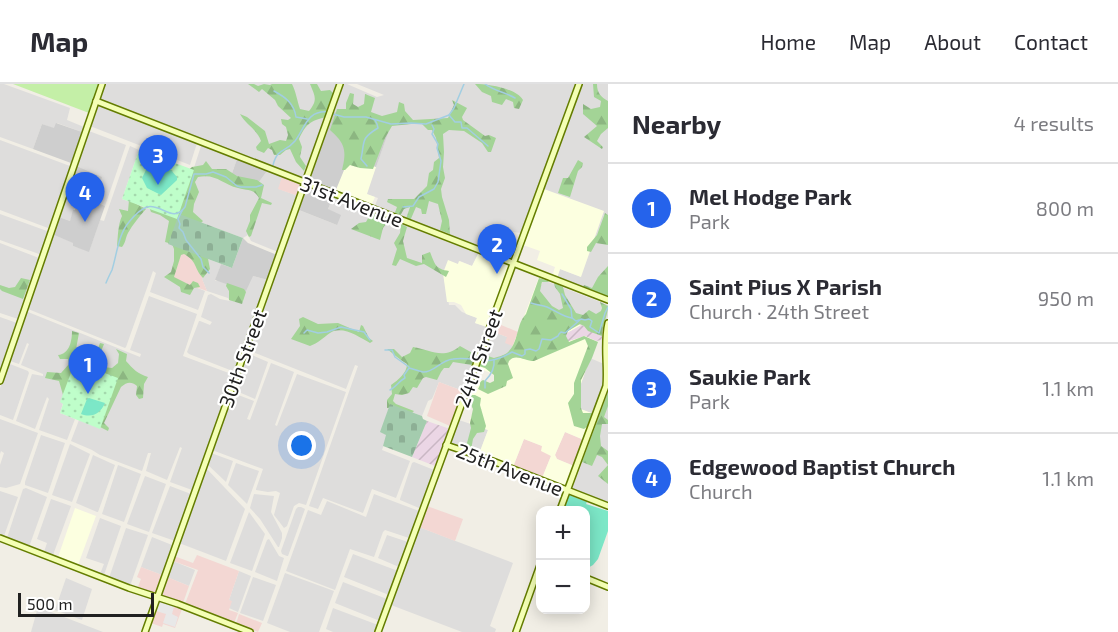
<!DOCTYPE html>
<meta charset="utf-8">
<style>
body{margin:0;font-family:"Exo 2",sans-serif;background:#f7f7f7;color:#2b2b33}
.controls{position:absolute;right:18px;bottom:18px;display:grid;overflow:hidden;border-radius:12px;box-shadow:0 3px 15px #0003}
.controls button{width:54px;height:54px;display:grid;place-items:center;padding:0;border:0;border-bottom:2px solid #e1e1e2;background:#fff;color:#2b2b33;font:30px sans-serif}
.scale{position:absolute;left:18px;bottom:15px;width:136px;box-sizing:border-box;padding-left:6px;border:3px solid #202020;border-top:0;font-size:16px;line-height:21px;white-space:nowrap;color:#202020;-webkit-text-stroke:4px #fff;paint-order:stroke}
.you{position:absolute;left:302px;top:362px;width:21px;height:21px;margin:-15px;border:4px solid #fff;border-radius:50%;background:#1a73e8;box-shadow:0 0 0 9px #1a73e833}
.badge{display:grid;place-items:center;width:39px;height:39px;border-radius:50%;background:#2563eb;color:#fff;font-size:20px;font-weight:700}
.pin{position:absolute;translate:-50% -50px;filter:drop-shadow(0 2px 3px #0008)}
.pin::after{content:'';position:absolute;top:32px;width:21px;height:18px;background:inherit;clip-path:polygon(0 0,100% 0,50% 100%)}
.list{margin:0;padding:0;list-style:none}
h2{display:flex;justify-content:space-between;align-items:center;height:78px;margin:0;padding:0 24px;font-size:26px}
h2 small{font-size:20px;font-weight:400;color:#7c7c81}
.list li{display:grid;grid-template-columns:39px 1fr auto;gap:18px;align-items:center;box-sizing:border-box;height:90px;padding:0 24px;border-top:2px solid #e1e1e2}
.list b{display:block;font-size:22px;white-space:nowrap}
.list p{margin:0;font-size:20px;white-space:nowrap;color:#7c7c81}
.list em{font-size:20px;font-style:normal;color:#7c7c81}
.map{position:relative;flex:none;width:608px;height:548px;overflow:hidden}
header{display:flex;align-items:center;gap:36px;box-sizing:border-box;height:84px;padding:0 30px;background:#fff;border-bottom:2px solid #e1e1e2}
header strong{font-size:28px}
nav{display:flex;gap:33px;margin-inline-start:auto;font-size:21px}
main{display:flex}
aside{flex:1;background:#fff}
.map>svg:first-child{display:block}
.residential{fill:#dedddc}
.commercial{fill:#f3d7d3}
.industrial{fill:url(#industrial-furrows)}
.education{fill:#fcffe0}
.religious{fill:#cecece}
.grass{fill:#c4efa7}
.forest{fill:url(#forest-firs)}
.cemetery{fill:url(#cemetery-stones)}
.park{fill:url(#park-dots)}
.pitch{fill:#7ce7c7}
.parking{fill:#e8e8e8}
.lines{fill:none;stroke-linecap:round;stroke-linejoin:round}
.stream{stroke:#a2cee2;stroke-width:1.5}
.secondary-casing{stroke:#647d00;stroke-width:8}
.secondary{stroke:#f4ffb5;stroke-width:5}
.labels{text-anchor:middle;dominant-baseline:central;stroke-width:4.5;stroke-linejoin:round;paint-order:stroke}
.street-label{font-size:20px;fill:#202020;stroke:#fff}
</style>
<header>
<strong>Map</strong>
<nav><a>Home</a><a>Map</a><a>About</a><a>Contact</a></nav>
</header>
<main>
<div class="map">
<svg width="608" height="548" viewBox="0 0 608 548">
<defs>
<pattern id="industrial-furrows" width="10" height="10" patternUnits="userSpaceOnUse" patternTransform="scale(1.5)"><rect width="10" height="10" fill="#ebd6e5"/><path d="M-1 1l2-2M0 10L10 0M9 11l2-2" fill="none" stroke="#c9b7c4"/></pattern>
<pattern id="forest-firs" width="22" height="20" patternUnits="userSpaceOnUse" patternTransform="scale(1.5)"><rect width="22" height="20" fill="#a3d496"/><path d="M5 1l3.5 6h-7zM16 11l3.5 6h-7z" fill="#8cb681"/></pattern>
<pattern id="cemetery-stones" width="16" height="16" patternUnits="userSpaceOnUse" patternTransform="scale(1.5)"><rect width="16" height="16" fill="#a4ccae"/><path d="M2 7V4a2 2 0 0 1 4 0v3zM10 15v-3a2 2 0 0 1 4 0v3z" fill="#8daf95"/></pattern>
<pattern id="park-dots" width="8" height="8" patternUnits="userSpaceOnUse" patternTransform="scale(1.5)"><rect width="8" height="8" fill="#bffeca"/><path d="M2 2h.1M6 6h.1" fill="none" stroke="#a4d9ad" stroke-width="1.8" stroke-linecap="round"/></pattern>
</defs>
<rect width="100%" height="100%" fill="#f1eee5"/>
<g class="residential">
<polygon points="0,0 4,0 70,24 67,36 84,43 82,48 57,39 55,45 42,40 33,65 0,53"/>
<polygon points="105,0 337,0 303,94 99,16"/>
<polygon points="343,0 347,0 377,13 384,11 357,0 577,0 521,149 513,148 506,150 500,166 496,164 493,170 374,124 378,114 366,110 391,41 356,28 334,28"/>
<polygon points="582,0 608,0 608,212 557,194 560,185 581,193 544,105"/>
<polygon points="98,21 197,59 190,81 90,42"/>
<polygon points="89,47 126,61 105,122 94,117 76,83"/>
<polygon points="0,56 70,82 53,133 48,144 0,126"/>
<polygon points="203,61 237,75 230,95 259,98 267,87 282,93 279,105 298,112 278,168 251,157 248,151 243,154 179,130 201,62"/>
<polygon points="130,62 139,66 122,115 177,135 183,166 172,194 205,207 198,226 150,208 156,189 153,187 126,263 125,264 28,225 28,224 54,151 74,159 73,162 89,167 100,136 104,137"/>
<polygon points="68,107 80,111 70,137 59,133"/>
<polygon points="333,113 478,170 472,182 460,177 458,180 443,189 449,221 455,221 462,228 477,234 475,239 487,243 463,307 439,298 432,315 428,317 422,332 390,320 381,348 387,351 382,366 410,377 396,414 372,405 363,429 323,414 318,425 309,422 358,282 355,281 346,305 248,266 299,126 337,141 328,125"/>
<polygon points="0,130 47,147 48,149 41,169 39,170 0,156"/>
<polygon points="0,159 39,174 18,235 0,229"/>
<polygon points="208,175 221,180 215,197 253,192 268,196 235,288 189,270 187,268 199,237 200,237 210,241 212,238 201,233 208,211 211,210 220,215 230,217 228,214 207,207 202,195"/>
<polygon points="543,196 608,221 608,232 602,250 533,223"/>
<polygon points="149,212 197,230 183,272 234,291 192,406 170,398 182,364 180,363 167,396 146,387 151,369 148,369 142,387 100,371 92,366 71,357 79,336 100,344 63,319 60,329 75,335 67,356 39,346 49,315 47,313 35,345 16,337 32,290 43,292 43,290 21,281 29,260 27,259 19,280 10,277 26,229 28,228 140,273 141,270 130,266"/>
<polygon points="0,233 17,239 0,286"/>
<polygon points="491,247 507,253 513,262 510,270 494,279 482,275"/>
<polygon points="247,269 268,278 255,315 234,306"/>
<polygon points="590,274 604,280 604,295 601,311 594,330 573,323"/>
<polygon points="271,279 294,288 275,341 277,342 297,290 346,308 306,421 299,419 294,422 287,442 284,444 274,431 280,409 276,407 268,408 256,406 256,405 263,385 212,366 233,309 254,317 247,335 250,336"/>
<polygon points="10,280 28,287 29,289 13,336 0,331 0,304 8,281"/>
<polygon points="608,306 608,420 572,405 591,356"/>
<polygon points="0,335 38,349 20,400 6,404 0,403 0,381 4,369 1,367 0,370"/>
<polygon points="459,336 488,346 479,370 450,360"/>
<polygon points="41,351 65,359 48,409 25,401 25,398"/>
<polygon points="70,360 90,370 72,418 52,411"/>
<polygon points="211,369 233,377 226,398 207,380"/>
<polygon points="93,371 115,381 98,428 97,428 76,419"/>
<polygon points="414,378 434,386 434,387 419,424 400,416 400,415 412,379"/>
<polygon points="236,379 259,387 247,420 228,401"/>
<polygon points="118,381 141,390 124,438 102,430"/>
<polygon points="206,384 245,425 226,477 179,459"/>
<polygon points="145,392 166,400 149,448 127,440"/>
<polygon points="170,402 191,410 175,457 152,449"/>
<polygon points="26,404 47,413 29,463 7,454 23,405"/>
<polygon points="0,407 18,413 4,452 0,451"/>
<polygon points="254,410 274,412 271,428 282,449 282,454 279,463 278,463 260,435 250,424"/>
<polygon points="374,410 419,427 409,454 385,446 383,448 374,473 350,465 335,506 286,487 308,426 321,431 327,417 366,433"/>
<polygon points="51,415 71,422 53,471 44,468 47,459 37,455"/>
<polygon points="298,423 301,423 305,425 288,472 287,472 282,470 281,467 296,425"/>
<polygon points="249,428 265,450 252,487 230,479"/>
<polygon points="100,434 121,442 104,491 100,490 104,480 86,474"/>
<polygon points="419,443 513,479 490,542 496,545 495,548 462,548 391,521"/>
<polygon points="126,444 148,451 130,502 109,494"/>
<polygon points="387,451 408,458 399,483 378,474"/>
<polygon points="152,453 172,461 162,491 141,483"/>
<polygon points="269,455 279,472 284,474 277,497 255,488 267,456"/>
<polygon points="353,470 398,487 389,511 344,493"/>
<polygon points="173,477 195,486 189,502 167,493"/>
<polygon points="239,487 251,492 238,528 229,524 231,518 229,516"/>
<polygon points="285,489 334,507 319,548 290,548 267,539"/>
<polygon points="253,493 276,501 263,537 240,529"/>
<polygon points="66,494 92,505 82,536 55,526"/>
<polygon points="343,498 387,515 380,537 335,519"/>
<polygon points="38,523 103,548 31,548"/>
<polygon points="333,524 378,541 375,548 333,548 326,545"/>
</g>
<g class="commercial">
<polygon points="282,93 302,101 298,112 278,105"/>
<polygon points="183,166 208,175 202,195 207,207 172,195"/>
<polygon points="494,238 518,248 513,262 505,259 507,253 491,247"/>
<polygon points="439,298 463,307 450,342 427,332"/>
<polygon points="565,348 584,356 574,382 557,375 555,371"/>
<polygon points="524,355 542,362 551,372 542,394 513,383"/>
<polygon points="427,422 463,435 455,457 419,443"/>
<polygon points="197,471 239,487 229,516 232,517 229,526 238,529 234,539 185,520 198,486 173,477 174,472 193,479"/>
<polygon points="141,483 162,491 156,510 137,505 141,495 137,493"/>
<polygon points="167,493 189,502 183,519 161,511"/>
<polygon points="159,517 182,525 175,544 163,540 162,543 151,539"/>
<polygon points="239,530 262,539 258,548 236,540"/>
</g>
<g class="industrial">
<polygon points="581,241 602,250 602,256 596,257 585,252 563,260 560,253"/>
<polygon points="427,337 450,345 435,382 412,373"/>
</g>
<g class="education">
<polygon points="349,73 376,83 367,110 375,113 371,122 335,108"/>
<polygon points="544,105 604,127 581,193 560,185 557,194 552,193 555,183 537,176 540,167 523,161"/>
<polygon points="478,170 509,181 510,183 487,243 475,239 477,234 466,230 461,221 454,218 447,218 443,189 448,176 458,180 459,177 472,182"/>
<polygon points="539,193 543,196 533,223 581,241 560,253 563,259 585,252 596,257 573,322 594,330 584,356 565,348 555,371 557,375 574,382 565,403 542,394 551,372 541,367 542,362 524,355 513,383 479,370 488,346 469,339 475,322 465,318 474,294 498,304 503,294 478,284 482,275 494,279 510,269"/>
<polygon points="75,424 96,432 78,481 58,473"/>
</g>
<g class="religious">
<polygon points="356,27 391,41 376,83 349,74 335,108 310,98 310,94 334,28"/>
<polygon points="56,39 82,48 71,79 33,65 42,40 54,44"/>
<polygon points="237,75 267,87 259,98 230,95"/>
<polygon points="76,82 102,93 94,117 105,122 89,168 73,162 73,159 54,151 59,133 70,137 73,126 75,126 79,111 68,107"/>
<polygon points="307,104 333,113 328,125 341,131 337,141 299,126"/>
<polygon points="243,154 248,159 277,171 268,196 253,192 246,207 215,196 221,180 232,184"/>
</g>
<polygon class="grass" points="13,0 100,0 89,29"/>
<g class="forest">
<path d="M248,0h6l4,2 6,-2 6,1 2,-1h20c4,8 5,16 8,25l9,2c9,-11 6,-15 1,-27h7l4,7 9,-1 4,4 -8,23c-16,4 -20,7 -27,22l3,8 -2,10 6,9 -2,5 -8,-9 -6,-13 -4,1 -6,5h-6l-2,-5 -4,-2 -4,5 -7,-3 -1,-3 5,-6c-4,-12 -15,-16 -21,-27l7,3 18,14 4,13 11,-4 6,1 2,-6 -2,-8 -4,-3 -1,-5 7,1 3,-2 -13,-12 -3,-6 -13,-11 -3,3z"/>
<path d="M475,0c13,0 41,4 48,16l-4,9 -5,-1 -1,-6 -7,-3 -4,6 -10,-3 -1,-6 -9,-4z"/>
<path d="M593,0h4c0,9 4,13 11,17v27l-7,6 -4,7 6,6 -1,2 -18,-12 13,-11 -14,-12v-10l8,5 9,-2 1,-6 -7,-4z"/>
<path d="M350,9l4,1 -1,10 5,3 6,-3 1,-10 10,4 -4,14 11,4 15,-4 2,-10 5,2 1,7 8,9 35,-2 6,-13 -2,-5 15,8 -5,9 1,3 22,16 4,-1 7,3 -5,14h-3l-6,-9 -18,-12 -15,-1 -6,4 1,18 -1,15 2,11 -4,11 1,8 7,23 1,14 -10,-4 2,-9 -4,-17 -9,-3 -3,13h-4l-1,-5 -5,-2 -6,14 -4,-2 4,-12 -6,2 -4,7 -6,-1 3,-8 -10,-5 1,-3h26l13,-13 2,-13 4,-3 1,-8 5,-4 -3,-20 -4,-8h-4l-7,-7 -29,3 -7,12 -12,31 -13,-1 -10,-3 -5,5h-3c5,-19 3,-27 -12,-40l7,-21h9v-6z"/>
<polygon points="578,76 583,79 582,83 578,87 570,113 558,109 563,94 568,94"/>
<path d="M206,77l6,8h14l11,7 20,4 7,5 -3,13 11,5 -1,2 -9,-2 -11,33 -2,1 -3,-6 4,-10v-6l9,-17c-6,-10 -11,-7 -21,-10 -16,-4 -22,-15 -40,-11l-3,5 4,10 -5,12 -1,8 10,9 -2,2 9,46 -7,9c-10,-11 -5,-16 -19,-24l-3,1 -7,22 16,8 3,-4 5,2 2,4 -6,1 -4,7 -9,-3 -1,-5 -16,-10 7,-5 3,-11v-12l-2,-5 -7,-2 4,-21 -9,-6 -9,-3 -3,-8 44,-37 11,-2z"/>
<path d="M129,116l17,9c-7,8 -13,15 -18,24 -3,6 -2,9 -6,14l-5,-1c1,-10 1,-22 5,-30l-3,-7 9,2z"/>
<polygon points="371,129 389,136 383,144 380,156 351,145 359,139 366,138"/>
<polygon points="605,129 608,131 608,161 596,159 591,168 587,167 587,163 597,151"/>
<path d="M401,140l6,3 -4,14 4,17 15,5v-8l8,-3c5,12 5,17 19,19l-3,6 -22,-13 -8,2 -16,-7 -4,7 -4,-1 5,-16 -3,-6 6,-10z"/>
<polygon points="608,182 608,213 583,203 584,201 592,204 598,193"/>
<polygon points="21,194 30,196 23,215 2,207 0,205 0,201 9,204 15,203"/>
<path d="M539,194l10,3 -1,1h-6l-2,9 12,15 7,4 4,-2 -3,-14 -5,-7 -1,-4 9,4 2,8 11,18 7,2 6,-5 7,4 5,-3 1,-3 -2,-6 8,4c0,10 -6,19 -6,30l-14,-5 -4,-5 -4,-2 -12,7 -2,5 3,6 15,-6 14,6 -6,16 -11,22v28l2,5h9l-4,13 -4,3 -10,-3 -6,-23 6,-9v-11l14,-37 -3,-7 -51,22c-9,0 -19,-8 -25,0l-1,3 5,14 -6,3 -1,5 -18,8 -10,-5 2,-4v-3l3,-2 7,3 4,-2v-6l-9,-7 -6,-2 6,-11 9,3c4,-1 10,-3 13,-5 12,-10 9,-29 19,-39z"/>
<polygon points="227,199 244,205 246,208 242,220 229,216 229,207 226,202"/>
<path d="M303,233l15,7 20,-1 21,9 2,-7 2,1 6,12 4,3 -3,2c-11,-6 -28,-18 -40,-10 -7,5 -12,10 -20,13l-19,-7 9,-13 -1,-7z"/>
<path d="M72,247l7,2 -3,16 2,5 -1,7 5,2 3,-1 3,-3h6l6,-16 4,1c-3,8 -7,15 -1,23l9,1 6,-5 1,-9 -3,-5 11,5 -1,7c7,8 12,13 22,16l-4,7 -1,14 -4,1 -3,-4 1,-9c-6,-5 -10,-4 -16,1l-17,36 5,5 -1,3 -8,-4 15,-49 -30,-13 -13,10 -9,20 -4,-14 -14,-3 2,-6 14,1 8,-9 -1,-5h-8l-2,-4c12,-1 14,-15 14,-24z"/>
<path d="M460,262l16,9 -4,10 -19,-3 -4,6h-5l-3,4 -4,8 -11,-3 -3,1 -6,10 -4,-1 -4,6 -7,2 -7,-1 -2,7 3,3 18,7 -2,2 -16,-6 -9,1v-8l5,-6 -1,-9c7,-5 16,-12 16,-21 -7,-4 -13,-10 -20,-15h7l8,8 8,-4 3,-6c18,3 30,13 47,-1z"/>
<polygon points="608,308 608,322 604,333 608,336 608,340 602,340 600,352 601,362 608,367 608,400 598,392 608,381 602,373 597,371 592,382 582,378"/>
<polygon points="470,311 475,311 481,314 480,321 486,342 484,348 477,349 473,355 471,366 463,364 467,359 471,344 470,339 473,325 471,321 468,319"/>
</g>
<g class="cemetery">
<polygon points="179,130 243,154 232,184 168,160"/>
<polygon points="390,320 422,332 423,335 427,337 412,373 383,362 386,351 380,348"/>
</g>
<g class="park">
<polygon points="139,66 194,86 177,135 122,115"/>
<polygon points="75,278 118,294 100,345 60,329 63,320 60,318"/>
</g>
<g class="pitch">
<polygon points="156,75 163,77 177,93 177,96 161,111 147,104 142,94 148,82"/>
<path d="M89,314l16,5c-5,11 -13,15 -24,11l6,-15z"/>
<polygon points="569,411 587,418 586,420 608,427 608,447 598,475 593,481 586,485 586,426 564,426"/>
</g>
<polygon class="parking" points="157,513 175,519 172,530 178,533 175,543 163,539 166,530 153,526"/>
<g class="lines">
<g class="stream">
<path d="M485,0c9,7 20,8 30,14"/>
<path d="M274,7c11,6 20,12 22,26l11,2"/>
<polyline points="333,30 344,33 366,33 391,40 411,39 426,40 449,31 454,24 464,0"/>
<polyline points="449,31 455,38 461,38 462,44 467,44 488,62"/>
<path d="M273,81c5,-18 12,-12 22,-24 10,-13 12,-31 33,-29"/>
<path d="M367,82l-6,-7c4,-18 -1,-20 17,-31l-1,-4 -2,-4"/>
<polyline points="403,123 413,122 419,113 434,105 438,98 441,77 437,64 438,60 432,50 434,45 432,41"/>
<polyline points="182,127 178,135 180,140 179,144 183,148 186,156 201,175 203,183 209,189"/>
<path d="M106,199c2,-5 4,-9 6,-13 5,-16 6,-35 17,-48 4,-5 12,-13 18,-15 14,-4 26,17 38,0l9,-33h12l7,-2 13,5 11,9 4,1h15l6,-2"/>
<polyline points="562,210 571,225 572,234 576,237 579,236"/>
<path d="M531,219c6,2 11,2 16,4 9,4 16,10 25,11"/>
<polyline points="304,249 307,246 318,249 327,248 341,243 364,248 370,256"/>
<polyline points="385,266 392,266 395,273 409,283"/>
<path d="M485,304v-7c6,-6 10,-13 9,-21"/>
<path d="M390,306c6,-3 9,-9 15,-12l-1,-3 5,-7c4,1 9,3 14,4 10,1 18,-12 30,-13 25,-3 33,9 59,-7l10,4 3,-2v-4l5,-1 6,2 3,-2 3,-10 9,1 7,-4 1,-2 2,-2 4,1 16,-14 4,1 4,-1 3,2 -2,6 9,6 6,-20 3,-6"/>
</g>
<g class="secondary-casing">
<g id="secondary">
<polyline points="96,17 608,216"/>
<polyline points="0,297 102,0"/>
<polyline points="446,361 485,374 608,422"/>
<path d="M560,426l46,-124c2,-21 -3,-42 2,-63"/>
<polyline points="0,454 129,504 178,520 250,548"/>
<polyline points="586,494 608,503"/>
<polyline points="145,548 340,0"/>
<polyline points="378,548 579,0"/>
<polyline points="516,548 540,481"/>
</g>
</g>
<use href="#secondary" class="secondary"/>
</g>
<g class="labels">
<g class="street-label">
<text transform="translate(352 117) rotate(21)">31st Avenue</text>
<text transform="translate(242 274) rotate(-70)">30th Street</text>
<text transform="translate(478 274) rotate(-70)">24th Street</text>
<text transform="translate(510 385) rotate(21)">25th Avenue</text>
</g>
</g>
</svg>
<div class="controls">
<button>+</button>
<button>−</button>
</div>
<div class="scale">500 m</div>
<div class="you"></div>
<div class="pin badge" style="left:88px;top:310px">1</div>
<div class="pin badge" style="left:497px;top:190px">2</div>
<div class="pin badge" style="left:158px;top:101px">3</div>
<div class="pin badge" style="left:85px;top:138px">4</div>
</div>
<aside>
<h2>Nearby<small>4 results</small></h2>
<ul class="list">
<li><span class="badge">1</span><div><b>Mel Hodge Park</b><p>Park</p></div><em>800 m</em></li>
<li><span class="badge">2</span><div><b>Saint Pius X Parish</b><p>Church · 24th Street</p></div><em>950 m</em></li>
<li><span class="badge">3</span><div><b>Saukie Park</b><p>Park</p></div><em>1.1 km</em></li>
<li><span class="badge">4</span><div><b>Edgewood Baptist Church</b><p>Church</p></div><em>1.1 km</em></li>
</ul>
</aside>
</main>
